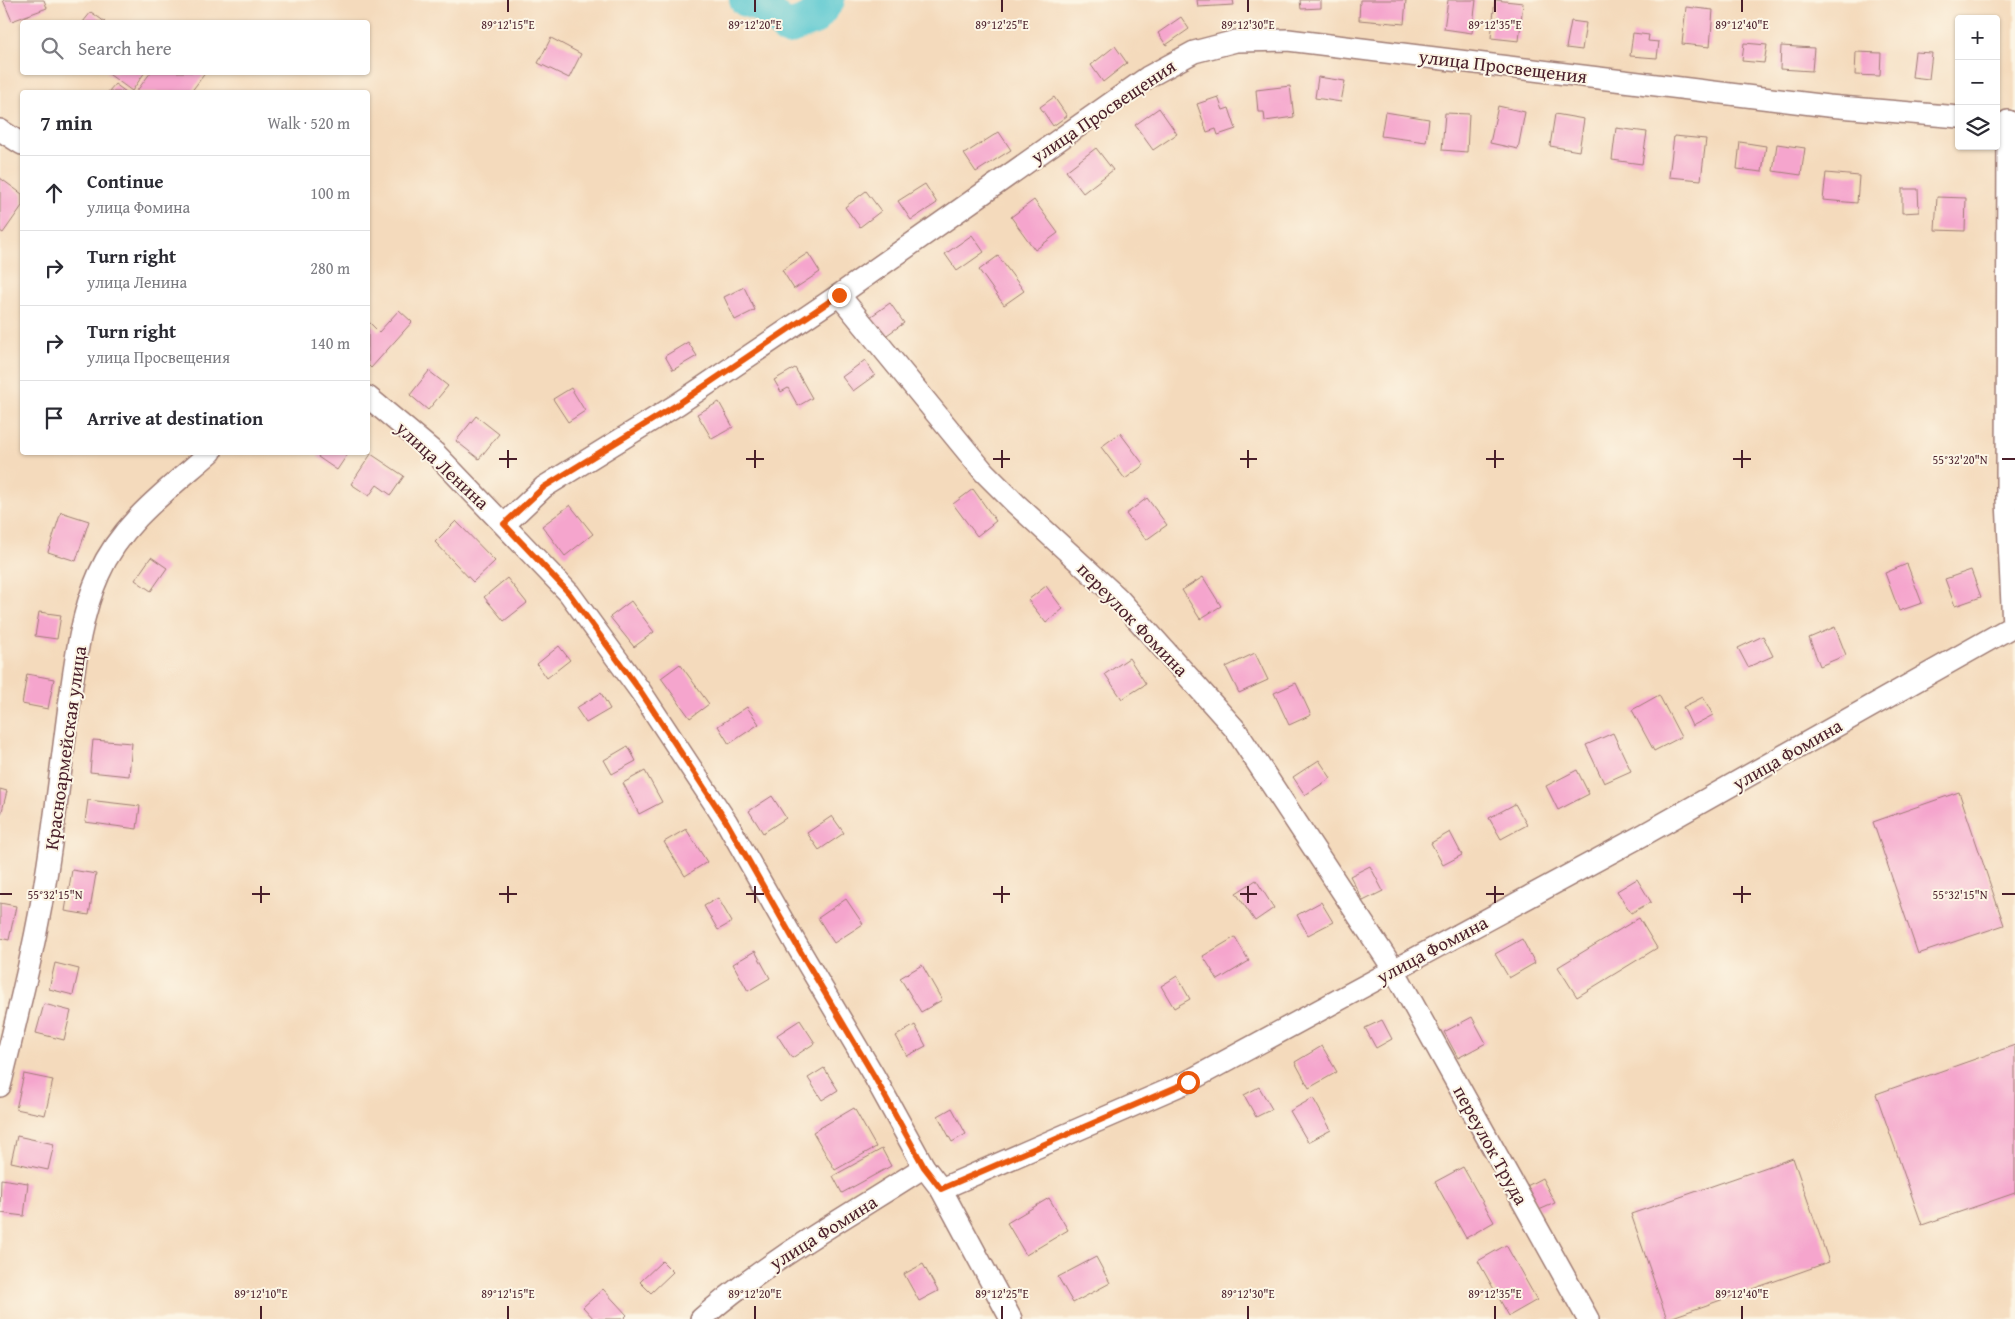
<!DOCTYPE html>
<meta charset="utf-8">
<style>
body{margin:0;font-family:"Gentium Book Plus",serif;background:#f7f7f7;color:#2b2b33}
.controls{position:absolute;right:15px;top:15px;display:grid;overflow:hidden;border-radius:5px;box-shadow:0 1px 4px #0004}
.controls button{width:45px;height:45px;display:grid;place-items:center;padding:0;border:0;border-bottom:1px solid #e1e1e2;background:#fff;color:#2b2b33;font:25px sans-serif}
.stop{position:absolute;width:15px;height:15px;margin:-11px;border:4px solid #ea580c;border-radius:50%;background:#fff}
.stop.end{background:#ea580c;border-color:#fff;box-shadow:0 1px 5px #0008}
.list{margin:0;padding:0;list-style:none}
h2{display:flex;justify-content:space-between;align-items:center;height:65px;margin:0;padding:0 20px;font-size:21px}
h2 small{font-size:16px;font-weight:400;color:#7c7c81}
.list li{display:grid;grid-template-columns:32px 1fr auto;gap:15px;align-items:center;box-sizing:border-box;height:75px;padding:0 20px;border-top:1px solid #e1e1e2}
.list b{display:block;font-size:19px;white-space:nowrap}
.list p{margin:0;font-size:16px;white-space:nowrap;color:#7c7c81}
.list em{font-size:16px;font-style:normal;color:#7c7c81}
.icon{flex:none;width:28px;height:28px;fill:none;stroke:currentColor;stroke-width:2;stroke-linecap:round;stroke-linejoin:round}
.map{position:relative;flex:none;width:2015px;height:1319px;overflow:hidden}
.search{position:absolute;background:#fff;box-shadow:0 1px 4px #0004;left:20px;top:20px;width:350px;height:55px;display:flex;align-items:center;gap:12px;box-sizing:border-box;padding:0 18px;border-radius:5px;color:#7c7c81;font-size:19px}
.panel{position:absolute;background:#fff;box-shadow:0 1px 4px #0004;left:20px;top:90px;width:350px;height:365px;border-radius:5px}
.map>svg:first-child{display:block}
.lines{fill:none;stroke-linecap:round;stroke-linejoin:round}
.river{stroke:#5cc9d1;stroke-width:34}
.building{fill:#f5a5cd}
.minor-casing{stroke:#9f7c74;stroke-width:24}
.minor{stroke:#fff;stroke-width:21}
.route{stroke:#ea580c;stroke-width:6}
.ticks{fill:none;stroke:#4a1f2b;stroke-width:2}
.labels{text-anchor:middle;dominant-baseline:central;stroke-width:4;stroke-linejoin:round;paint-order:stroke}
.street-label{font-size:19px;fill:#4a1f2b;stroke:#fcf5e5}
.ticks-label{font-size:12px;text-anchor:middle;fill:#4a1f2b;stroke:#fcf5e5;stroke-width:4;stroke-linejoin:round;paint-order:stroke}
</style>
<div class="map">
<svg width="2015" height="1319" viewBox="0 0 2015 1319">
<rect width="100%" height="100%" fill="#fcf5e5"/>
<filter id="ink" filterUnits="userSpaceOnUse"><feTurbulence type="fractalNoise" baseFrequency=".02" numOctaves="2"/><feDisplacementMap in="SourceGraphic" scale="10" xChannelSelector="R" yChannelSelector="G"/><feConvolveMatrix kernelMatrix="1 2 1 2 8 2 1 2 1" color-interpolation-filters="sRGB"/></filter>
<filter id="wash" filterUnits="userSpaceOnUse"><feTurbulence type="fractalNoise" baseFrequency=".0096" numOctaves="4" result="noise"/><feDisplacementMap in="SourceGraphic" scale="20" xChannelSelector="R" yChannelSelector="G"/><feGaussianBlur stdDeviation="1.12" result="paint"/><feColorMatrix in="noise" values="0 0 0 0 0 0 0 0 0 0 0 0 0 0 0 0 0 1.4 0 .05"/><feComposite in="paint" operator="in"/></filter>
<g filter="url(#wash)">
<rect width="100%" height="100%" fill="#f4dabc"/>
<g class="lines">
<polyline class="river" points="746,0 760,5 787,28 814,18 828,0"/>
</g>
<g id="blocks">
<g class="building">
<polygon points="3,0 44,0 47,8 12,21"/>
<polygon points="1197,0 1233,0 1234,5 1198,7"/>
<polygon points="1300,0 1321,0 1321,8 1301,9"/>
<polygon points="1360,0 1406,0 1404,24 1359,20"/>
<polygon points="1448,0 1476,0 1472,33 1444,29"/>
<polygon points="1495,0 1523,3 1519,41 1491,38"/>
<polygon points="1686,7 1713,10 1710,47 1682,44"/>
<polygon points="91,12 105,22 83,22"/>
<polygon points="1181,17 1189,29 1166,45 1158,33"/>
<polygon points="1571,21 1586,23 1582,50 1566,48"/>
<polygon points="1633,33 1649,35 1648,41 1659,42 1657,58 1630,56"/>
<polygon points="551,38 581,54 569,78 538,63"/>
<polygon points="1744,43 1767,45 1764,63 1742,61"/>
<polygon points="1115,46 1127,63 1103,82 1091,65"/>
<polygon points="1781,46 1814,48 1812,71 1780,69"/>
<polygon points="1856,52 1881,53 1880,76 1855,75"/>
<polygon points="1915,52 1932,53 1929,79 1912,77"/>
<polygon points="106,72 145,72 132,91"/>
<polygon points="151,72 206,72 191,92 136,92"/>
<polygon points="1318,77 1345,81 1341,102 1315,98"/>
<polygon points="115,84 126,92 108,92"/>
<polygon points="1290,86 1294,117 1265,121 1264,112 1258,112 1256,90"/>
<polygon points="1054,97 1067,116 1053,126 1040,107"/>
<polygon points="1218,97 1223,110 1229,108 1236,129 1218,135 1216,129 1207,132 1197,104"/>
<polygon points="1498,106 1525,112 1518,149 1490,143"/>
<polygon points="1159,108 1177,134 1153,150 1135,125"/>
<polygon points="1385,112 1429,119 1426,142 1381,136"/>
<polygon points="1445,113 1469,114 1467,152 1442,150"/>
<polygon points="1555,114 1584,119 1579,151 1550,146"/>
<polygon points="1616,128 1647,132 1642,164 1612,160"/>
<polygon points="999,132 1011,150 976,172 964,154"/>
<polygon points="1674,136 1706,139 1701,180 1669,177"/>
<polygon points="1740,142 1766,146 1762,172 1737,169"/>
<polygon points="1777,144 1805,148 1801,175 1773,171"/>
<polygon points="1096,148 1113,170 1083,193 1066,171"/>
<polygon points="1826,173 1859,176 1857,203 1823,200"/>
<polygon points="0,178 22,194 22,206 3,233 0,231"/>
<polygon points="925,184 937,203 911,220 898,201"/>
<polygon points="1902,189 1918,189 1919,212 1902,213"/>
<polygon points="866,191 881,211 860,227 845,207"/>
<polygon points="1937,197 1966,198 1965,231 1935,230"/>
<polygon points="1034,200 1058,233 1035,250 1011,217"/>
<polygon points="972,235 984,252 957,271 945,254"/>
<polygon points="808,253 820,272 794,289 782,270"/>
<polygon points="998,256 1024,291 1004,305 979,270"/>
<polygon points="744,287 755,310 735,320 724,297"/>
<polygon points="890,303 904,323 884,337 870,317"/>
<polygon points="399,310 412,322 371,368 368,365 368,321 379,332"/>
<polygon points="688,342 697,356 673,370 665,356"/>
<polygon points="865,360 875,375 853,391 842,377"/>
<polygon points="795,368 812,398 798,406 788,388 781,392 774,380"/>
<polygon points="429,371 448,386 428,410 410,395"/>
<polygon points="571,388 585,411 568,422 553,399"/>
<polygon points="719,402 733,427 712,439 697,414"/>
<polygon points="476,416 499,434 479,459 456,441"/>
<polygon points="1120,433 1144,465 1125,479 1101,447"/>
<polygon points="321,452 349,452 337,470 318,457"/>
<polygon points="371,454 404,476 391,495 377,485 369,496 351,484"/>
<polygon points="973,489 996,521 977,536 953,504"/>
<polygon points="1147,498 1167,525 1146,540 1126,514"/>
<polygon points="570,505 593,534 565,556 542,526"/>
<polygon points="61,512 89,521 76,561 48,552"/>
<polygon points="456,521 495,561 473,582 435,542"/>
<polygon points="151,557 167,568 151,591 135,580"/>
<polygon points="1907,564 1922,603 1899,611 1885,573"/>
<polygon points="1971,570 1981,597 1955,606 1945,579"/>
<polygon points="1203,577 1221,606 1200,619 1182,590"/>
<polygon points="507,578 527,603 504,621 484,597"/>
<polygon points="1046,586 1063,609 1046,623 1028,600"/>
<polygon points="631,601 654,632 634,647 610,617"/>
<polygon points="39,612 61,615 57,639 35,636"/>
<polygon points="1835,627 1846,655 1820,666 1809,638"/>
<polygon points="1763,636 1773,656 1748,667 1738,648"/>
<polygon points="559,646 570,660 547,678 537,664"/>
<polygon points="1255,653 1268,680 1239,693 1226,667"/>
<polygon points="1129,658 1146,684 1122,699 1105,674"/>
<polygon points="680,664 709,704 690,718 661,678"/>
<polygon points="27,674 54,679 48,709 22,704"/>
<polygon points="1296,683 1311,715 1289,725 1274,693"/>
<polygon points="601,693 610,709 586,723 576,708"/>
<polygon points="1659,695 1681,737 1654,751 1632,710"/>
<polygon points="1703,697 1713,715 1692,726 1683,707"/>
<polygon points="747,707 759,724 729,744 718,726"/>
<polygon points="1613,733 1631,771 1604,783 1586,745"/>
<polygon points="93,740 132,743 129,776 90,772"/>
<polygon points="628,746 636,761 612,774 604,760"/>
<polygon points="1319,760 1331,778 1305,795 1293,777"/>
<polygon points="1577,770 1589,794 1558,810 1546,786"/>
<polygon points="645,771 662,802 639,814 623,783"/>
<polygon points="0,789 7,791 1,815 0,815"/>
<polygon points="1959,792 2004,925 1918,954 1873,822"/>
<polygon points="772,796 786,818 763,833 749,811"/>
<polygon points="88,800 140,806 137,829 85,822"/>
<polygon points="1515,804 1527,825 1501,839 1489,818"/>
<polygon points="832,816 844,833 819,850 807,833"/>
<polygon points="686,829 707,862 685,876 664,842"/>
<polygon points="1450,832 1462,855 1443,865 1431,843"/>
<polygon points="1370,866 1383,891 1363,901 1350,876"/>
<polygon points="72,870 96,874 89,915 65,911"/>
<polygon points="1637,879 1651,902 1631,913 1617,891"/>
<polygon points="1256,880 1274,908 1255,921 1236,893"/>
<polygon points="718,898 732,922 718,930 704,906"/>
<polygon points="846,899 863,924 834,943 818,918"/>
<polygon points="1321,902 1333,922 1308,935 1297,915"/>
<polygon points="0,903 16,906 9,940 0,938"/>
<polygon points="1639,918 1657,948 1577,997 1558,967"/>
<polygon points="1235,937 1249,961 1218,980 1203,956"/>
<polygon points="1522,939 1535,963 1509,978 1495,954"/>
<polygon points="755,951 770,978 748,991 733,964"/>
<polygon points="55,963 79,969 73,995 49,989"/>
<polygon points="922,965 942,1000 921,1012 900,978"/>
<polygon points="1177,976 1190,999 1174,1008 1161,986"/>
<polygon points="44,1004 71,1011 64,1040 36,1033"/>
<polygon points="1472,1017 1486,1043 1458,1058 1444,1032"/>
<polygon points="800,1020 815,1043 792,1058 777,1035"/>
<polygon points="1382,1020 1392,1039 1376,1048 1365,1028"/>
<polygon points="915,1025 926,1046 907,1056 896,1036"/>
<polygon points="2015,1045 2015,1193 1922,1225 1876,1094"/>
<polygon points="1322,1046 1337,1072 1309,1088 1295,1062"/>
<polygon points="824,1068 838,1090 822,1100 808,1078"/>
<polygon points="24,1074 53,1080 45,1115 16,1109"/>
<polygon points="1259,1087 1272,1109 1256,1117 1244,1095"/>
<polygon points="1313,1098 1331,1130 1308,1142 1290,1111"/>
<polygon points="854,1108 876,1147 835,1170 813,1132"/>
<polygon points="952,1108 966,1134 952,1142 938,1116"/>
<polygon points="17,1136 54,1144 48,1170 11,1162"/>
<polygon points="882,1149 891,1166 842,1193 833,1176"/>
<polygon points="1793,1158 1829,1262 1667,1319 1631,1214"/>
<polygon points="1463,1167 1494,1222 1466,1238 1435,1182"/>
<polygon points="1542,1178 1555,1203 1539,1210 1527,1186"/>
<polygon points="1,1179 28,1183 24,1216 0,1213"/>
<polygon points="1049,1198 1068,1230 1026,1255 1007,1223"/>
<polygon points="1506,1245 1537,1300 1509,1316 1478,1261"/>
<polygon points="1096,1257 1110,1283 1073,1303 1058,1277"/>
<polygon points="662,1261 673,1272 651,1293 640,1282"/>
<polygon points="923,1264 938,1291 919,1301 904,1274"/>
<polygon points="603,1289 627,1315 623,1319 594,1319 583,1307"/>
</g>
</g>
</g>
<g filter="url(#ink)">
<use href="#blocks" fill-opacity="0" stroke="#9f7c74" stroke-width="1"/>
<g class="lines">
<g class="minor-casing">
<g id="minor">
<polyline points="2008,121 2007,500 2013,626"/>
<polyline points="0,130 22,144"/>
<polyline points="839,295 984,472 1016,504 1118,598 1235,729 1394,970 1588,1319"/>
<polyline points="368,397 435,453 569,593 641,692 726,821 796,944 874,1076 924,1167 941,1189 1011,1319"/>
<polyline points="505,524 544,487 678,404 839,295 1148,77 1194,52 1236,41 1288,40 1828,106 1959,117"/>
<path d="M0,1086c18,-74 37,-147 48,-222 8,-52 14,-105 21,-158 6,-43 12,-92 30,-132 22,-51 71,-86 112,-122"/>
<polyline points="941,1189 1187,1082 1645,834 2015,625"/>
<path d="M701,1319c68,-60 148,-103 223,-152"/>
</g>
</g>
<use href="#minor" class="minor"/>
</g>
</g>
<g class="lines" filter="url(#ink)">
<polyline class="route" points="839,295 678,404 544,487 504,524 569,593 641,692 726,821 796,944 874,1076 924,1167 941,1189 1188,1082"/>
</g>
<path class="ticks" d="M508,0v12M755,0v12M1002,0v12M1248,0v12M1495,0v12M1742,0v12M508,450v18M755,450v18M1002,450v18M1248,450v18M1495,450v18M1742,450v18M499,459h18M746,459h18M993,459h17M1240,459h17M1486,459h18M1733,459h18M2002,459h13M261,886v17M508,886v17M755,886v17M1002,886v17M1248,886v17M1495,886v17M1742,886v17M0,894h12M252,894h18M499,894h18M746,894h18M993,894h17M1240,894h17M1486,894h18M1733,894h18M2002,894h13M261,1306v13M508,1306v13M755,1306v13M1002,1306v13M1248,1306v13M1495,1306v13M1742,1306v13"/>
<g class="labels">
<g class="street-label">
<text transform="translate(1503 66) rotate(7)">улица Просвещения</text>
<text transform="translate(1103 111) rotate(-34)">улица Просвещения</text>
<text transform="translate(443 465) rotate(43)">улица Ленина</text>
<text transform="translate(1133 619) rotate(46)">переулок Фомина</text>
<text transform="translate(65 748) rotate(-82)">Красноармейская улица</text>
<text transform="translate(1787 754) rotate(-30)">улица Фомина</text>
<text transform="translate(1432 949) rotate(-28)">улица Фомина</text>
<text transform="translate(1491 1145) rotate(61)">переулок Труда</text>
<text transform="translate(823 1232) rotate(-32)">улица Фомина</text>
</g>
</g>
<g class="ticks-label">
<text x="508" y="29">89°12'15"E</text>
<text x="755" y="29">89°12'20"E</text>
<text x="1002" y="29">89°12'25"E</text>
<text x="1248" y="29">89°12'30"E</text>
<text x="1495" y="29">89°12'35"E</text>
<text x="1742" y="29">89°12'40"E</text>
<text x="1960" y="464">55°32'20"N</text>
<text x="55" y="899">55°32'15"N</text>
<text x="1960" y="899">55°32'15"N</text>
<text x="261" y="1298">89°12'10"E</text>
<text x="508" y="1298">89°12'15"E</text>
<text x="755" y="1298">89°12'20"E</text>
<text x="1002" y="1298">89°12'25"E</text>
<text x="1248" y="1298">89°12'30"E</text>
<text x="1495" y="1298">89°12'35"E</text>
<text x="1742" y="1298">89°12'40"E</text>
</g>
</svg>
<div class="controls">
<button>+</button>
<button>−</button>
<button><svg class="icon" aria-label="layers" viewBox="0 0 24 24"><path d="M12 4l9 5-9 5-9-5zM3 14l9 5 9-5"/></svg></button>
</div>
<div class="stop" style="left:1188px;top:1082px"></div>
<div class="stop end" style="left:839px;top:295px"></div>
<div class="search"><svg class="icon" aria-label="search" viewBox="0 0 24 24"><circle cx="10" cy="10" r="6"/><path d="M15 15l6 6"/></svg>Search here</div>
<section class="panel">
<h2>7 min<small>Walk · 520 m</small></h2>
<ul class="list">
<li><svg class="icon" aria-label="ahead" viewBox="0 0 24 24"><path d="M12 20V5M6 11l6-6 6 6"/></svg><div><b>Continue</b><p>улица Фомина</p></div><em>100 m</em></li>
<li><svg class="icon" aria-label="right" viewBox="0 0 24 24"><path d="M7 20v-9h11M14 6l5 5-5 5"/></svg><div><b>Turn right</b><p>улица Ленина</p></div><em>280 m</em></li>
<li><svg class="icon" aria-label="right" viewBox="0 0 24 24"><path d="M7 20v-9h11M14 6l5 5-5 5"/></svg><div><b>Turn right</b><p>улица Просвещения</p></div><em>140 m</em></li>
<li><svg class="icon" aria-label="arrive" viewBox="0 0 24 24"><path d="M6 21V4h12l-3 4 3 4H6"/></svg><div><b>Arrive at destination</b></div></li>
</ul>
</section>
</div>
